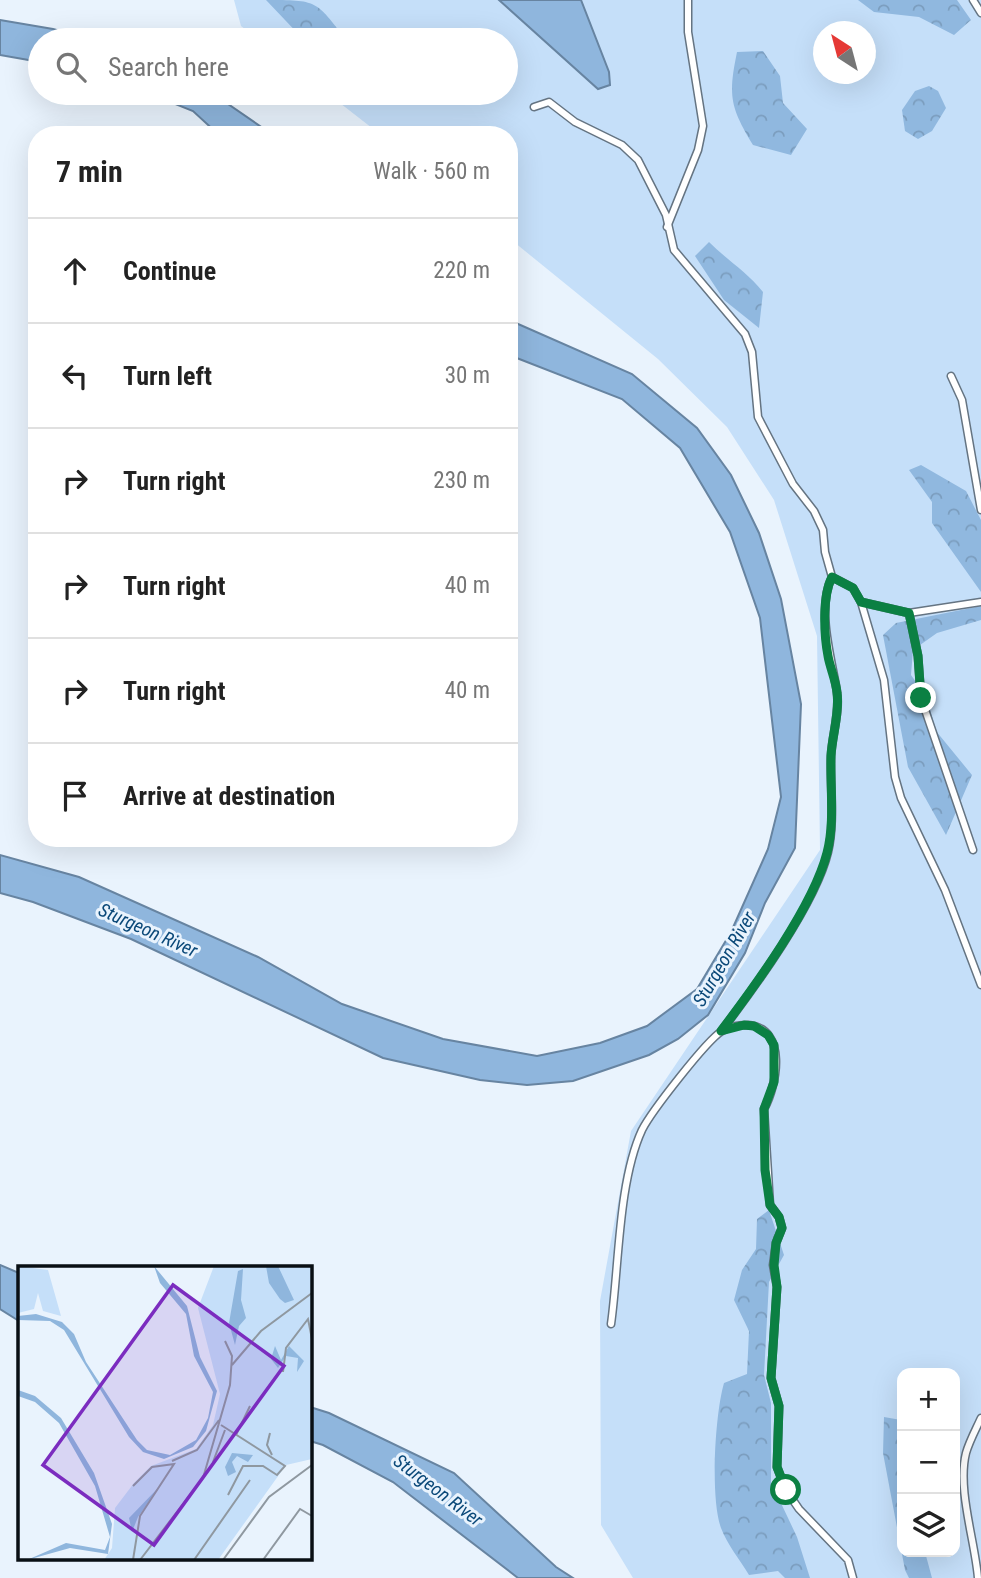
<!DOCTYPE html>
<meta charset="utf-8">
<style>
body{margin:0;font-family:"Roboto Condensed",sans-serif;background:#f2f2f2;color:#222}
.controls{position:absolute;right:21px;bottom:21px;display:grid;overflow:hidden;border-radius:14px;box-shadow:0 7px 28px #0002}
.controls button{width:63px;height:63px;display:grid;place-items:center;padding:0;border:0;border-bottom:2px solid #e0e0e0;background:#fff;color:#222;font:35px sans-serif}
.compass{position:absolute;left:813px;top:21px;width:63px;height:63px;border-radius:50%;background:#fff;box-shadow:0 7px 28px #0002;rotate:324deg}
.stop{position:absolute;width:21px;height:21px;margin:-16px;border:5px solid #0b8043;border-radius:50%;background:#fff}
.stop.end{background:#0b8043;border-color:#fff;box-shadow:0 2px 7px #0008}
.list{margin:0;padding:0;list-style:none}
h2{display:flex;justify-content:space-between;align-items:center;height:91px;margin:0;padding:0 28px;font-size:30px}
h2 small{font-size:23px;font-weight:400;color:#767676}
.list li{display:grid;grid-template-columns:46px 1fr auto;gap:21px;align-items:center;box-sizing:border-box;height:105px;padding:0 28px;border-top:2px solid #e0e0e0}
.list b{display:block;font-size:26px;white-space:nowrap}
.list em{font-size:23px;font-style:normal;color:#767676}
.icon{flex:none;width:38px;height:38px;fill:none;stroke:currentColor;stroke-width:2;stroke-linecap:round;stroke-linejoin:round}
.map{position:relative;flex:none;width:981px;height:1578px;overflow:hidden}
.search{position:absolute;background:#fff;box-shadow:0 7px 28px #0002;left:28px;top:28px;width:490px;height:77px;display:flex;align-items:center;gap:18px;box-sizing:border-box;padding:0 24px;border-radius:38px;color:#767676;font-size:26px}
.panel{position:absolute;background:#fff;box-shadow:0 7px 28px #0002;left:28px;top:126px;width:490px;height:721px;border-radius:28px}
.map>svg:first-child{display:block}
.green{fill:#c5dff9;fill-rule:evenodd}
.forest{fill:url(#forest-crowns)}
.water{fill:#8fb6dd;stroke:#6784a1;stroke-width:2}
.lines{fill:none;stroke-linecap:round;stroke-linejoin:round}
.lane-casing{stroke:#657482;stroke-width:9}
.lane{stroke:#fff;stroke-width:6}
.route{stroke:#0b8043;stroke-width:9}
.labels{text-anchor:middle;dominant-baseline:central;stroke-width:6;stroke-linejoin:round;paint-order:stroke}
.water-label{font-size:19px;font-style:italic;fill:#0b4979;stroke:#e9f3fd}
.inset-road{fill:none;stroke:#8f98a0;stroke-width:2}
.view{fill:#7b2cbf;fill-opacity:0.15;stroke:#7b2cbf;stroke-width:3.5}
.inset-edge{fill:none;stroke:#090f14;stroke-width:3.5}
</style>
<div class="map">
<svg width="981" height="1578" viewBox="0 0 981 1578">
<defs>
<pattern id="forest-crowns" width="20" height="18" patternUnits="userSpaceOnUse" patternTransform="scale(1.75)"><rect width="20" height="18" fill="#90b8df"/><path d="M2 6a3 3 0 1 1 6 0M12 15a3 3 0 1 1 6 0" fill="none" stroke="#7b9dbe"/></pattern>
</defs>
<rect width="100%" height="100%" fill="#e9f3fd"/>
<path class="green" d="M234,0h747v1578h-348l-32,-53 -1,-224 31,-170 189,-281 -3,-214 -43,-136 -47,-73 -69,-68 -149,-121v-103h-128l-54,-42h179v-53h-247l-18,-14zM824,32h42v42h-42zM902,1373h53v179h-53z"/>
<g class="forest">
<path d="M266,0c51,0 50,0 80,40h-42z"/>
<polygon points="858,0 957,0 971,20 954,35 919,17 874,12"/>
<path d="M763,51l17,25 3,27 24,26 -16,26 -38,-10c-23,-38 -25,-49 -16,-93z"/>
<polygon points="929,86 938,91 946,108 932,131 918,139 905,131 902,110 915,91"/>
<path d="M709,242c18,18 38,30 54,50l-4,36 -35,-28 -29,-44z"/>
<polygon points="921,465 966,491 981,520 981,592 932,523 932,502 909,470"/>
<polygon points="981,606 981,620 937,633 913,650 911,675 927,698 936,731 972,775 946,835 908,767 883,635 896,623"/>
<path d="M769,1210l15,45 -15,27 -5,93 7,28v79l26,55 13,41h-25l-7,-7 -29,4c-9,-15 -22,-31 -28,-47 -11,-30 -6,-114 3,-145l23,-9 2,-43 -15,-31 8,-30 14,-21 1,-30z"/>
<polygon points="884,1417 901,1420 902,1425 902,1552 925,1552 932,1578 909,1578 905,1570 883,1453"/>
</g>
<g class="water">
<polygon points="499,0 581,0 609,72 610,85 598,89"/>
<polygon points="0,20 53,29 93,40 40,40 40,62 0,55"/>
<polygon points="148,93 212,93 273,135 219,135 193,111"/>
<polygon points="509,320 632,374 697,428 731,475 759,533 781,599 801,704 795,848 765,903 745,953 708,1015 678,1039 649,1055 573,1081 527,1085 480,1080 383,1058 131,939 33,902 0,893 0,855 79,877 258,957 342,1004 443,1039 537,1056 600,1043 647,1026 697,989 731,932 768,849 781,797 760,618 730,532 680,448 622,399 509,355"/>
<polygon points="0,1265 19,1273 19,1321 0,1309"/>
<polygon points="310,1407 329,1413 454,1473 556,1567 573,1578 518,1578 393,1482 323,1445 310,1441"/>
</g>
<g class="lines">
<g class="lane-casing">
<g id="lane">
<polyline points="973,0 981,13"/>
<polyline points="534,107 549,102 575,122 622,145 638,160 666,215 674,250 745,334 752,352 758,417 793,484 814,511 823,530 825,552 832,577 853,588 861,602 884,680 895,777 901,798 945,890 981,985"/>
<polyline points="667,227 698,150 703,126 688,32 688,0"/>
<polyline points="951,376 962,400 981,510"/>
<polyline points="861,602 909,613 981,602"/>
<polyline points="909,613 918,656 921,698 973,850"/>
<path d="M722,1030c33,-43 94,-127 106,-178 7,-30 2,-66 3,-96 1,-21 9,-44 6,-64 -5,-33 -21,-83 -5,-115"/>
<path d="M611,1324c8,-56 7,-142 31,-194 9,-18 64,-89 80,-99 7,-5 18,-6 26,-6 40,3 29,61 16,84l6,96 9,12 3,11 -6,15 -3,22 4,22 -6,91 8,28 -2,61 9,23 13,19 49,51 5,18"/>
<path d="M978,1578c-3,-37 -21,-89 -12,-125 3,-11 10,-24 15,-35"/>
</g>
</g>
<use href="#lane" class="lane"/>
</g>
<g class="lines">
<path class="route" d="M786,1490l-9,-23 2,-61 -8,-28 6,-91 -3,-22 2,-22 6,-15 -3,-11 -9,-12 -5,-35 -1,-61 10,-27v-37l-6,-10 -14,-9 -10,-1 -23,6c34,-45 92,-124 106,-178 8,-30 3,-66 4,-97 1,-20 9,-44 6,-63 -1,-13 -7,-25 -9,-37 -4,-21 -6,-60 4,-79l21,11 8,14 48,11 9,43 3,42"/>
</g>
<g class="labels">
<g class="water-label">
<text transform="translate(148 930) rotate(24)">Sturgeon River</text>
<text transform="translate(724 959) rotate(-60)">Sturgeon River</text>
<text transform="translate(438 1490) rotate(37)">Sturgeon River</text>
</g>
</g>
<g transform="translate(18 1266)">
<rect width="294" height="294" fill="#e9f3fd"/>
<path d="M0,0l30,4 13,46 -18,-5 -5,-18 -4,16 -16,4zM196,0h98v193l-26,6 -68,95h-114l8,-12 3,-40 19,-25 17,-17 45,-17 17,-24 7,-31 -22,-86z" fill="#c5dff9"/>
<path d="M271,80l15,15 -7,11 1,-14 -12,-2 -8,12 -7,-9 4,-13 6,14zM142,220l-22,31 -6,15 -3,-14z" fill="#90b8df"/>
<path d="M136,0l33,40 13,51 17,34 -11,40 -13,16 -29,12 -21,-7 -14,-15 -65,-107 -14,-9 -32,-1v-4l18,-2 26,8 12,12 12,28 51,78 10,10 23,5 26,-15 12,-22 5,-26 -19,-36 -8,-42 -26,-31zM248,0h12l16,34 -9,3 -5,-4 -11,-16zM225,3l-2,31 5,18 -7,8 -4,19 -6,-22 9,-52zM0,124l17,6 26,22 33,55 18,51 -4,30 -38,-6 -43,12 39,-17 39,7 5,-13 -15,-51 -36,-63 -24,-21 -17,-6zM214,187l21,2 -5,7 -11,-6 -5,6 4,10 -8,4 -3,-9z" fill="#8fb6dd"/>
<path class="inset-road" d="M214,99l29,-34 51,-38M265,106l3,-24 22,-29 4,20M203,159l64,41 -8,9 -14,-9h-20l-15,29M252,167l-3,12 5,10M218,169l14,-29M154,195l25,-11 22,-30M195,196l12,-32M115,220l19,-19 22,-3 -34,52 -7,44M122,294l63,-82 27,-93 2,-29 -7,-15M176,294l56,-80M205,294l46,-63 43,-32M245,294l37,-51 12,7"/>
<path class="view" d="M155,19l111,81 -130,179 -111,-80z"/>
<rect width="294" height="294" class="inset-edge"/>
</g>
</svg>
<div class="controls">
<button>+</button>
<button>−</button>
<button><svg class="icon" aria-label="layers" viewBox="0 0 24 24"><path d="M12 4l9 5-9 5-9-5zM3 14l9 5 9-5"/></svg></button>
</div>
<svg class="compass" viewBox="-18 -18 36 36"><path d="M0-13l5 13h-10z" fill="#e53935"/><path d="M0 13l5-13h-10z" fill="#767676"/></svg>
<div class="stop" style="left:786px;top:1490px"></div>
<div class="stop end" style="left:921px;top:698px"></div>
<div class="search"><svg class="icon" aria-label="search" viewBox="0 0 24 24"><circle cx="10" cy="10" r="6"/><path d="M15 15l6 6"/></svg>Search here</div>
<section class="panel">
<h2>7 min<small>Walk · 560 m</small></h2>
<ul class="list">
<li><svg class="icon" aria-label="ahead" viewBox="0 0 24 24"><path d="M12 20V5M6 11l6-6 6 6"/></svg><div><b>Continue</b></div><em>220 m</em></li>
<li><svg class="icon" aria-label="left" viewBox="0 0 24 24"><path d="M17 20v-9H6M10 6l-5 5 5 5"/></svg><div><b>Turn left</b></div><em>30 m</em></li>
<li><svg class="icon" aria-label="right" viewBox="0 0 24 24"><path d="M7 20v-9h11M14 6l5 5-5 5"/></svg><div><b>Turn right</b></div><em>230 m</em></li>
<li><svg class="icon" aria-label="right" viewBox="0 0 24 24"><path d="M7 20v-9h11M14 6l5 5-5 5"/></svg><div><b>Turn right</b></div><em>40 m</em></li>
<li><svg class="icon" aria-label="right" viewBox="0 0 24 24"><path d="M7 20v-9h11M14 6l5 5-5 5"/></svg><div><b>Turn right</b></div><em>40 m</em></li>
<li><svg class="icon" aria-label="arrive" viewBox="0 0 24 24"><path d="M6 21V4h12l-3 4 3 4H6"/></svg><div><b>Arrive at destination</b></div></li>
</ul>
</section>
</div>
